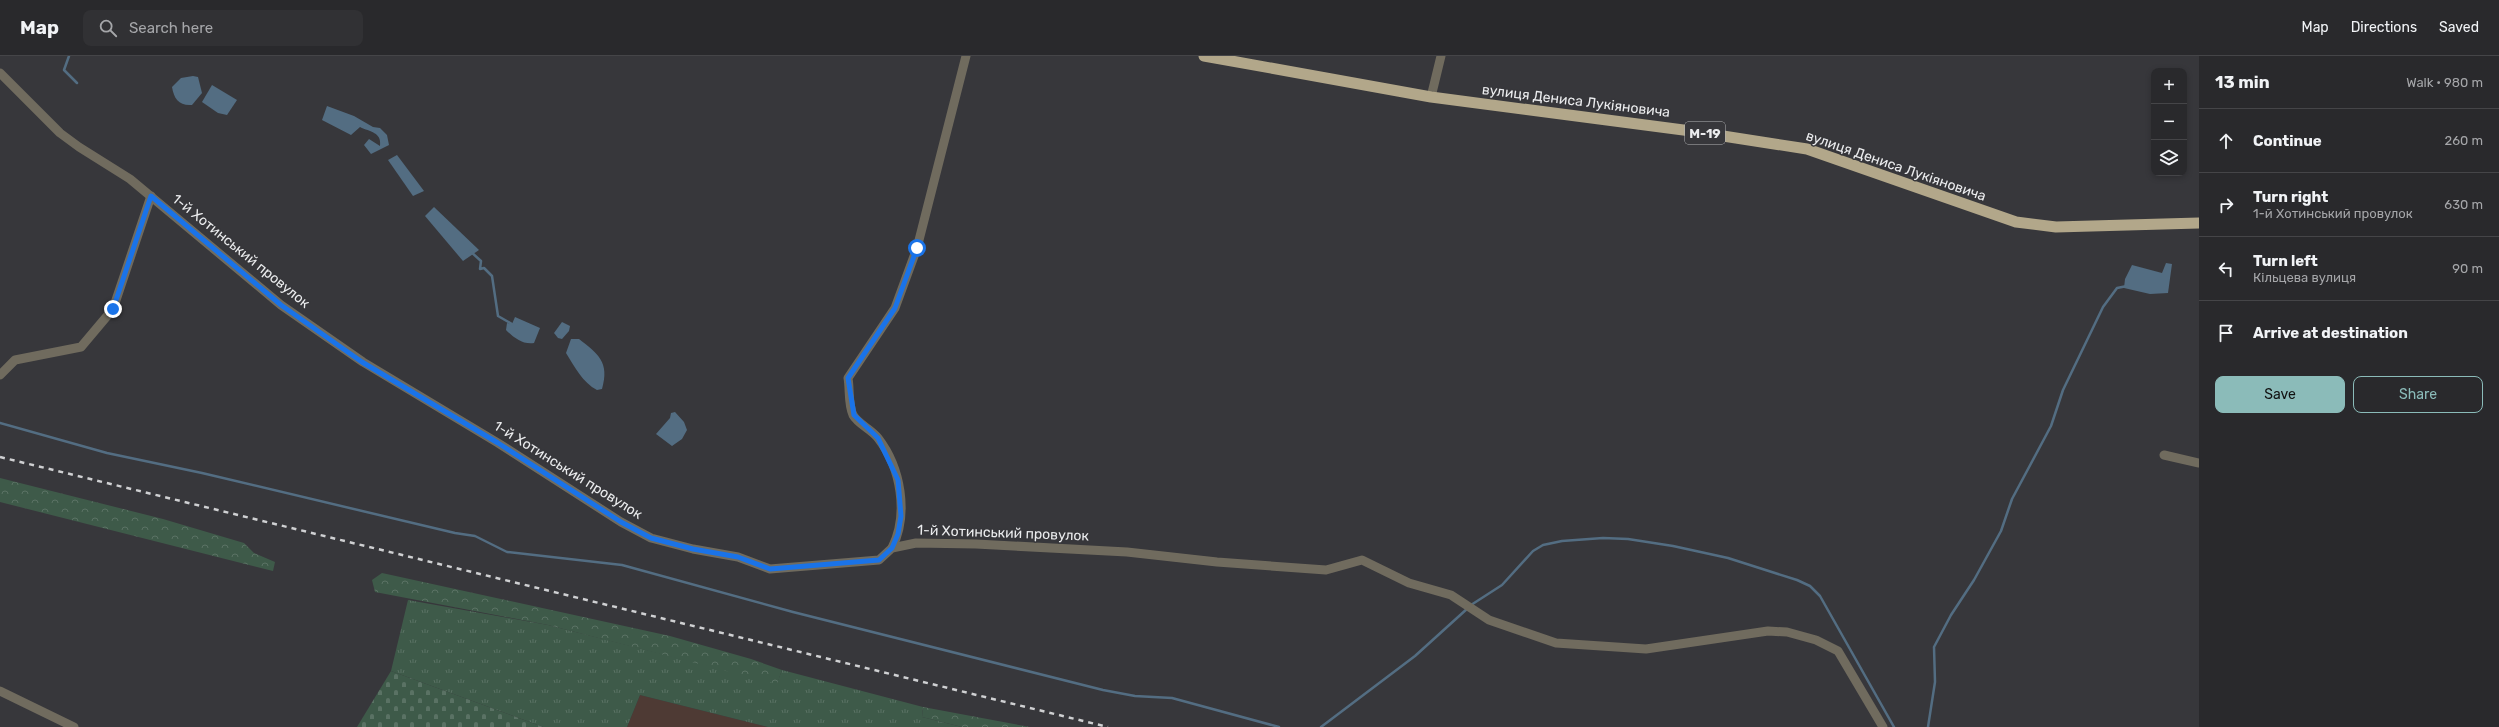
<!DOCTYPE html>
<meta charset="utf-8">
<style>
body{margin:0;font-family:Rubik,sans-serif;background:#313134;color:#f1f3f6}
.controls{position:absolute;right:12px;top:12px;display:grid;overflow:hidden;border-radius:8px;box-shadow:0 2px 6px #0003}
.controls button{width:36px;height:36px;display:grid;place-items:center;padding:0;border:0;border-bottom:1px solid #454548;background:#29292c;color:#f1f3f6;font:20px sans-serif}
.stop{position:absolute;width:12px;height:12px;margin:-9px;border:3px solid #1a73e8;border-radius:50%;background:#fff}
.stop.end{background:#1a73e8;border-color:#fff;box-shadow:0 1px 4px #0008}
.list{margin:0;padding:0;list-style:none}
h2{display:flex;justify-content:space-between;align-items:center;height:52px;margin:0;padding:0 16px;font-size:17px}
h2 small{font-size:13px;font-weight:400;color:#a5a6a9}
.list li{display:grid;grid-template-columns:26px 1fr auto;gap:12px;align-items:center;box-sizing:border-box;height:64px;padding:0 16px;border-top:1px solid #454548}
.list b{display:block;font-size:15px;white-space:nowrap}
.list p{margin:0;font-size:13px;white-space:nowrap;color:#a5a6a9}
.list em{font-size:13px;font-style:normal;color:#a5a6a9}
.actions{display:flex;gap:8px;padding:12px 16px}
.actions a{flex:1;padding:9px 0;border:1px solid #8bbbb9;border-radius:8px;text-align:center;font-size:14px;color:#8bbbb9}
.actions .main{background:#8bbbb9;color:#111}
.icon{flex:none;width:22px;height:22px;fill:none;stroke:currentColor;stroke-width:2;stroke-linecap:round;stroke-linejoin:round}
.map{position:relative;flex:none;width:2199px;height:671px;overflow:hidden}
header{display:flex;align-items:center;gap:24px;box-sizing:border-box;height:56px;padding:0 20px;background:#29292c;border-bottom:1px solid #454548}
header strong{font-size:19px}
nav{display:flex;gap:22px;margin-inline-start:auto;font-size:14px}
.search{width:280px;height:36px;background:#313134;display:flex;align-items:center;gap:10px;box-sizing:border-box;padding:0 14px;border-radius:8px;color:#a5a6a9;font-size:15px}
main{display:flex}
aside{flex:1;background:#29292c}
.map>svg:first-child{display:block}
.industrial{fill:#4e3a34}
.grass{fill:url(#grass-tufts)}
.forest{fill:url(#forest-crowns)}
.cemetery{fill:url(#cemetery-stones)}
.water{fill:#536d82}
.lines{fill:none;stroke-linecap:round;stroke-linejoin:round}
.stream{stroke:#536d82;stroke-width:2.5}
.minor{stroke:#706b5e;stroke-width:9}
.trunk{stroke:#b2a78a;stroke-width:11}
.rail{stroke:#cfd0d2;stroke-width:2.5;stroke-dasharray:5 5;stroke-linecap:butt}
.route{stroke:#1a73e8;stroke-width:5}
.labels{text-anchor:middle;dominant-baseline:central;stroke-width:3;stroke-linejoin:round;paint-order:stroke}
.shield{fill:#37373b;stroke:#b5b6b8;stroke-width:1}
.shield-label{font-size:13px;font-weight:bold;fill:#ebecee}
.street-label{font-size:14px;fill:#ebecee;stroke:#37373b}
</style>
<header>
<strong>Map</strong>
<div class="search"><svg class="icon" aria-label="search" viewBox="0 0 24 24"><circle cx="10" cy="10" r="6"/><path d="M15 15l6 6"/></svg>Search here</div>
<nav><a>Map</a><a>Directions</a><a>Saved</a></nav>
</header>
<main>
<div class="map">
<svg width="2199" height="671" viewBox="0 0 2199 671">
<defs>
<pattern id="grass-tufts" width="24" height="20" patternUnits="userSpaceOnUse"><rect width="24" height="20" fill="#3e5a49"/><path d="M3 7l-1-3M5 7V3M7 7l1-3M15 17l-1-3M17 17v-4M19 17l1-3" fill="none" stroke="#5a7264"/></pattern>
<pattern id="forest-crowns" width="20" height="18" patternUnits="userSpaceOnUse"><rect width="20" height="18" fill="#3e5a49"/><path d="M2 6a3 3 0 1 1 6 0M12 15a3 3 0 1 1 6 0" fill="none" stroke="#5a7264"/></pattern>
<pattern id="cemetery-stones" width="16" height="16" patternUnits="userSpaceOnUse"><rect width="16" height="16" fill="#3e5a49"/><path d="M2 7V4a2 2 0 0 1 4 0v3zM10 15v-3a2 2 0 0 1 4 0v3z" fill="#5a7264"/></pattern>
</defs>
<rect width="100%" height="100%" fill="#37373b"/>
<polygon class="industrial" points="640,639 768,671 627,671"/>
<polygon class="grass" points="408,544 548,569 777,627 782,614 923,651 922,661 962,671 768,671 640,639 627,671 543,671 391,615"/>
<g class="forest">
<polygon points="0,422 163,463 244,487 254,497 275,506 273,515 0,446"/>
<polygon points="382,517 670,580 751,603 782,614 777,628 548,569 375,536 372,524"/>
<polygon points="923,651 1030,671 962,671 922,661"/>
</g>
<polygon class="cemetery" points="391,615 543,671 357,671"/>
<g class="water">
<path d="M193,20l5,1 4,16 -10,12c-13,1 -18,-6 -20,-18l9,-9z"/>
<polygon points="212,29 237,44 227,59 218,57 202,46"/>
<path d="M327,50l27,10 19,11 7,1 7,7 2,10 -18,9 -7,-9 5,-6 11,7c2,-14 -10,-14 -20,-19l-9,8 -29,-15z"/>
<polygon points="397,99 424,135 413,140 388,104"/>
<polygon points="434,151 479,194 463,205 425,160"/>
<polygon points="2166,207 2172,208 2168,237 2150,238 2124,232 2125,223 2132,209 2162,217"/>
<path d="M515,261l25,11 -6,15c-11,2 -21,-6 -28,-13l1,-7 5,1z"/>
<polygon points="562,266 570,270 569,275 562,283 558,282 554,277"/>
<path d="M571,283h8c19,15 31,23 23,50l-5,1c-14,-7 -23,-24 -31,-37z"/>
<polygon points="675,356 684,366 687,374 682,383 672,390 656,378 670,362 671,357"/>
</g>
<g class="lines">
<g class="stream">
<polyline points="69,0 64,14 77,27"/>
<polyline points="470,195 481,205 480,213 484,212 492,220 498,260 512,268"/>
<polyline points="0,367 107,397 202,417 455,477 475,480 507,496 622,509 793,556 1103,634 1135,640 1172,642 1279,671"/>
<polyline points="1471,549 1502,529 1533,495 1543,489 1562,485 1603,482 1628,483 1673,490 1728,502 1797,524 1810,530 1820,540 1894,671"/>
<polyline points="1321,671 1415,600 1468,552"/>
<polyline points="1928,671 1935,626 1934,591 1951,559 1974,524 2001,475 2012,443 2051,370 2063,334 2103,251 2117,232 2127,230"/>
</g>
<g class="minor">
<polyline points="0,17 60,77 79,91 130,123 281,249 363,306 498,387 621,466 651,482 693,493 738,501 770,513 879,504 892,492 916,487 976,488 1127,496 1217,506 1326,514 1362,504 1409,527 1451,539 1489,564 1556,587 1646,593 1768,575 1787,576 1816,584 1838,595 1883,671"/>
<polyline points="1431,41 1441,0"/>
<polyline points="0,319 15,304 81,291 113,253 151,140"/>
<polyline points="2164,399 2199,407"/>
<path d="M892,492c17,-34 9,-80 -14,-110 -7,-9 -20,-14 -25,-23 -5,-11 -3,-26 -5,-37l47,-70 22,-60 49,-192"/>
<polyline points="0,635 74,671"/>
</g>
<polyline class="trunk" points="1204,0 1431,41 1691,75 1807,93 2016,166 2056,171 2199,167"/>
<polyline class="rail" points="0,401 1108,671"/>
</g>
<g class="lines">
<polyline class="route" points="113,253 151,140 281,249 362,306 498,387 621,466 651,482 693,493 738,501 770,513 879,504 892,492 898,478 901,460 898,424 878,382 854,359 848,322 895,252 917,192"/>
</g>
<g class="labels">
<rect class="shield" x="1685" y="66" width="40" height="22" rx="3"/>
<g class="shield-label">
<text x="1705" y="77">М-19</text>
</g>
<g class="street-label">
<text transform="translate(1576 45) rotate(7)">вулиця Дениса Лукіяновича</text>
<text transform="translate(1896 110) rotate(19)">вулиця Дениса Лукіяновича</text>
<text transform="translate(241 195) rotate(39)">1-й Хотинський провулок</text>
<text transform="translate(568 414) rotate(32)">1-й Хотинський провулок</text>
<text transform="translate(1003 477) rotate(2)">1-й Хотинський провулок</text>
</g>
</g>
</svg>
<div class="controls">
<button>+</button>
<button>−</button>
<button><svg class="icon" aria-label="layers" viewBox="0 0 24 24"><path d="M12 4l9 5-9 5-9-5zM3 14l9 5 9-5"/></svg></button>
</div>
<div class="stop" style="left:917px;top:192px"></div>
<div class="stop end" style="left:113px;top:253px"></div>
</div>
<aside>
<h2>13 min<small>Walk · 980 m</small></h2>
<ul class="list">
<li><svg class="icon" aria-label="ahead" viewBox="0 0 24 24"><path d="M12 20V5M6 11l6-6 6 6"/></svg><div><b>Continue</b></div><em>260 m</em></li>
<li><svg class="icon" aria-label="right" viewBox="0 0 24 24"><path d="M7 20v-9h11M14 6l5 5-5 5"/></svg><div><b>Turn right</b><p>1-й Хотинський провулок</p></div><em>630 m</em></li>
<li><svg class="icon" aria-label="left" viewBox="0 0 24 24"><path d="M17 20v-9H6M10 6l-5 5 5 5"/></svg><div><b>Turn left</b><p>Кільцева вулиця</p></div><em>90 m</em></li>
<li><svg class="icon" aria-label="arrive" viewBox="0 0 24 24"><path d="M6 21V4h12l-3 4 3 4H6"/></svg><div><b>Arrive at destination</b></div></li>
</ul>
<div class="actions"><a class="main">Save</a><a>Share</a></div>
</aside>
</main>
